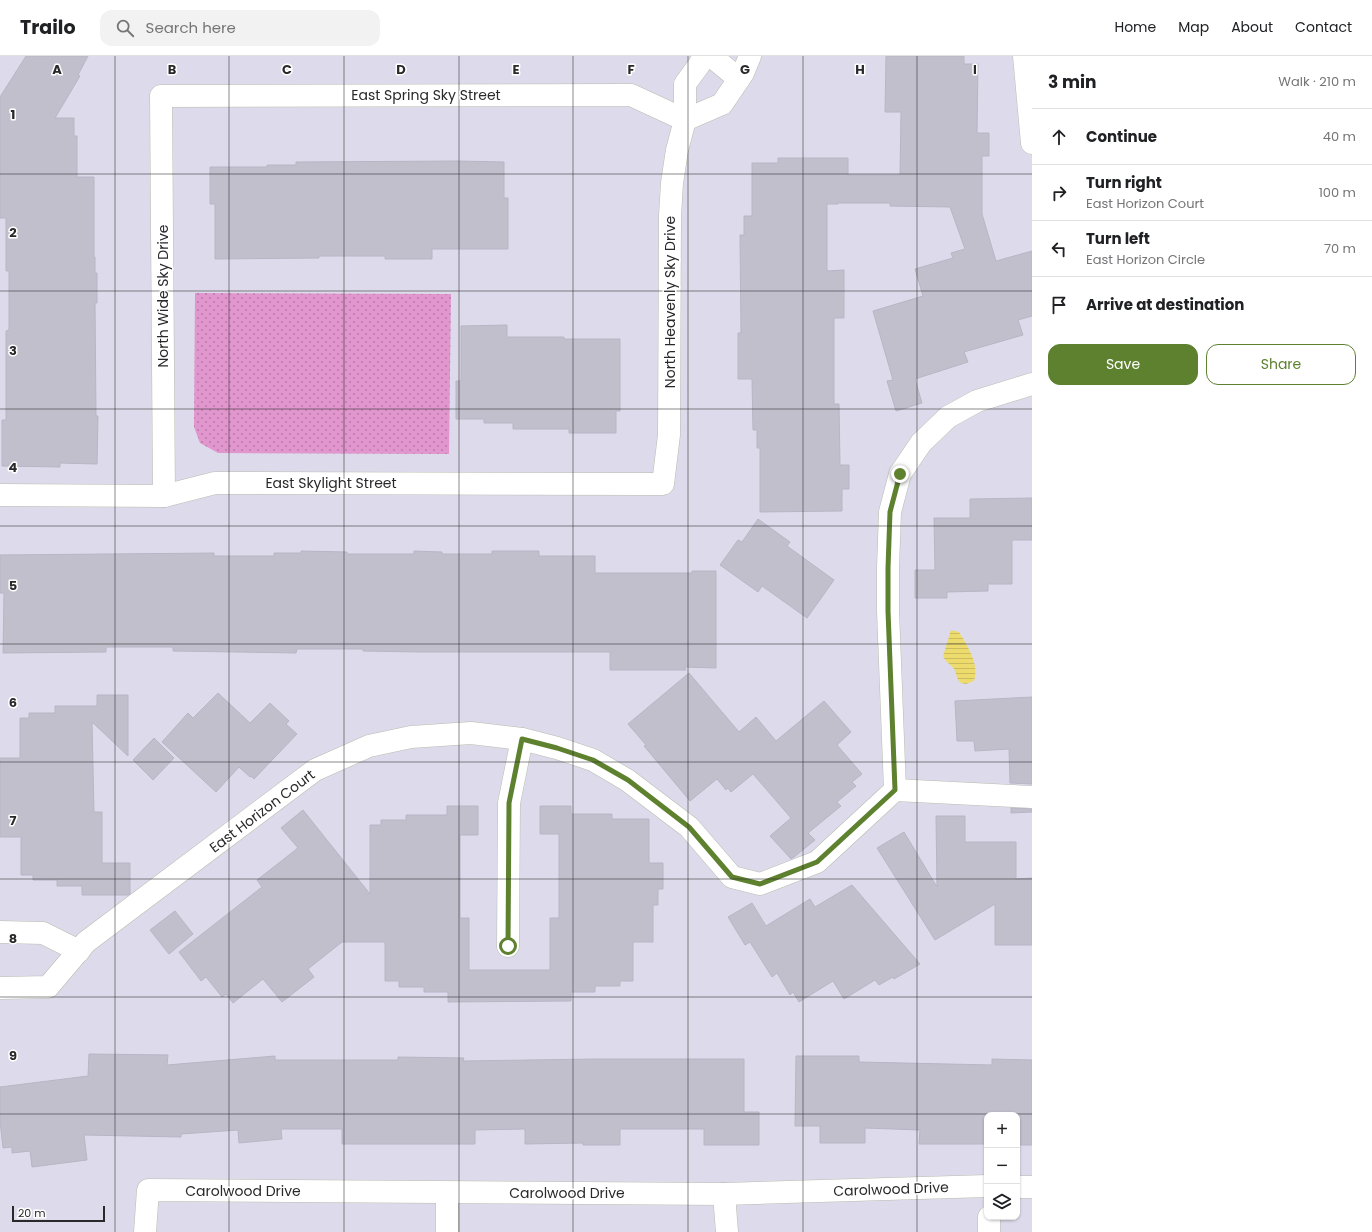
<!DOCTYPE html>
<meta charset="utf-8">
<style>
body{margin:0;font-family:Poppins,sans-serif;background:#f2f2f2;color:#202124}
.controls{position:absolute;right:12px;bottom:12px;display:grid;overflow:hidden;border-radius:8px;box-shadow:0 1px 3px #0004}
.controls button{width:36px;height:36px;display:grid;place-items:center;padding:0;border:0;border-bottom:1px solid #e0e0e0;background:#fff;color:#202124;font:20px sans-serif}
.scale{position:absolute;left:12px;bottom:10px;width:93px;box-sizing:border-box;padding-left:4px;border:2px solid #292929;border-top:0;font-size:11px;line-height:14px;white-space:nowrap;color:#292929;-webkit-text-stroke:3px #fff;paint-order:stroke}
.stop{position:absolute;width:12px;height:12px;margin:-9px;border:3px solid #5e812f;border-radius:50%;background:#fff}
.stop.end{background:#5e812f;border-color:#fff;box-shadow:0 1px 4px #0008}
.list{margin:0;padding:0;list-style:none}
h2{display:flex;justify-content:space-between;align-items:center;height:52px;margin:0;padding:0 16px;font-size:17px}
h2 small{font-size:13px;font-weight:400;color:#757577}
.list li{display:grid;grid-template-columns:26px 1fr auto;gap:12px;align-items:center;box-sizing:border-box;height:56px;padding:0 16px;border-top:1px solid #e0e0e0}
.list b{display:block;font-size:15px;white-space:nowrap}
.list p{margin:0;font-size:13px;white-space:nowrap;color:#757577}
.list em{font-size:13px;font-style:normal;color:#757577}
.actions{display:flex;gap:8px;padding:12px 16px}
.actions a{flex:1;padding:9px 0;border:1px solid #5e812f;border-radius:12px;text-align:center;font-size:14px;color:#5e812f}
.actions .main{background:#5e812f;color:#fff}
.icon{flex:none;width:22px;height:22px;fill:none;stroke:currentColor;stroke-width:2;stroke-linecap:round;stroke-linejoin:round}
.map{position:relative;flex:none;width:1032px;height:1176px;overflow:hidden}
header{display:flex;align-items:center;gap:24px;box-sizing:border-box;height:56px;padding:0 20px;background:#fff;border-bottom:1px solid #e0e0e0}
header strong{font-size:19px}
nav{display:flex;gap:22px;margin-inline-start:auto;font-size:14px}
.search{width:280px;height:36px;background:#f2f2f2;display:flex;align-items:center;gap:10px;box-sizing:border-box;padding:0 14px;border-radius:12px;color:#757577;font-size:15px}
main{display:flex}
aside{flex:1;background:#fff}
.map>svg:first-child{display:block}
.park{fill:url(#park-dots)}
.water{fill:url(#water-rules)}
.building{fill:#c2bfcd;stroke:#b9b4c6}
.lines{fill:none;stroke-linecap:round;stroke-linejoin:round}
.minor-casing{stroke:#b7bdaf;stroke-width:23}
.minor{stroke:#fff;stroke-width:22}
.route{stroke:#5e812f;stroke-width:5}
.grid{fill:none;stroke:#292929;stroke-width:1;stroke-opacity:0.55}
.labels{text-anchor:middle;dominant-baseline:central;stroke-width:3;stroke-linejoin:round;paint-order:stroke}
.street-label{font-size:14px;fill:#292929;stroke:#fff}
.grid-label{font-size:13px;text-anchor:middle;font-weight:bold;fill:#292929;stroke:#fff;stroke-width:3;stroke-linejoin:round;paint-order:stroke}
</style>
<header>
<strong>Trailo</strong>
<div class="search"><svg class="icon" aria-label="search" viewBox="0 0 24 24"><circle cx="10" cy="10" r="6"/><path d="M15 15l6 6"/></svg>Search here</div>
<nav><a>Home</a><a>Map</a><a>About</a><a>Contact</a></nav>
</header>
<main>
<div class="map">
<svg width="1032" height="1176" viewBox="0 0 1032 1176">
<defs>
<pattern id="park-dots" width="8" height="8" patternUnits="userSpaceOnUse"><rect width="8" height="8" fill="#e197ce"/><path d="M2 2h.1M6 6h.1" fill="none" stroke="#b67ba7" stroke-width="1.8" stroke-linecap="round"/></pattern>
<pattern id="water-rules" width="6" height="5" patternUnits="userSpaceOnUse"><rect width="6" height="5" fill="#eddb6e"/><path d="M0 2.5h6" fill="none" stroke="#cbbc5f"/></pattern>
</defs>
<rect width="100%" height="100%" fill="#dddbeb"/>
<polygon class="park" points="195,237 451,238 449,398 218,397 200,387 194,371"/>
<path class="water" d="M951,574l8,2c8,13 21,33 15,49l-8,3 -5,-1c-5,-4 -4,-9 -7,-14 -3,-5 -9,-7 -11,-13z"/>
<g class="building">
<polygon points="26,0 88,0 78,19 80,20 55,62 74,62 74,80 77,80 77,121 94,121 94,201 95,201 95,217 97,217 97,247 95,247 96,360 98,360 97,408 60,407 60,411 2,410 2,364 6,364 6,275 9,274 9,215 6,215 6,162 0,162 0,41"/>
<polygon points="886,0 964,0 964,8 978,8 977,77 989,77 989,100 982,100 982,158 996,205 1032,195 1032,260 1018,264 1023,279 964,296 968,306 915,323 922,347 896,355 887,325 893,324 873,255 923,240 915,213 953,202 951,197 965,193 950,151 890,150 890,147 838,147 838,148 827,148 827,215 844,214 844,262 834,262 834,348 839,348 840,409 849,409 849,433 842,433 842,455 760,456 760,392 757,392 757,374 753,374 752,323 738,323 738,277 741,277 740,179 744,179 744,160 752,160 752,107 778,107 778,102 848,102 848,119 900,119 901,56 885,56"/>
<polygon points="457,105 504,106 504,142 508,142 508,193 432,193 432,203 385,203 385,200 319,200 319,202 215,203 215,148 210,148 210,111 267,111 267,109 296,109 296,106"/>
<polygon points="507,269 507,281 564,281 564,283 620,283 620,355 616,355 616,377 569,377 569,373 513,373 513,367 484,367 484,363 456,363 456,325 461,325 461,270"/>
<polygon points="1032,442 1032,484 1012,484 1012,528 988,528 988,535 947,536 947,542 915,542 915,514 935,514 934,462 970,462 970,443"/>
<polygon points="758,463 790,486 787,490 834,524 807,562 762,530 758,536 720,509 738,484 742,486"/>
<polygon points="301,495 347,496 347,498 414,498 414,495 442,496 442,498 492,498 492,495 539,495 539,500 595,500 595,517 692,517 692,515 716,515 716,612 684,611 686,614 610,614 610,596 419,596 363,595 363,593 297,593 296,597 173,595 173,591 106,591 106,596 3,597 4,537 0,537 0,499 214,497 214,500 274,500 274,497 301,497"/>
<polygon points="689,617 739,676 756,661 776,685 824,645 851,676 837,689 862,718 852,726 856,730 837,746 841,750 808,777 815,784 794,801 791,803 770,780 791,762 753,718 731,736 728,732 726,734 717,723 690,745 644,690 646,689 628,668"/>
<polygon points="218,637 250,667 270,647 289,665 286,668 297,678 254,723 251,720 250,721 239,711 216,736 162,686 188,657 193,662"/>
<polygon points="97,639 128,639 128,700 92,666 94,756 102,756 102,807 130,807 130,838 128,839 82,839 82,830 57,830 57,824 33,824 33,819 21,819 21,781 0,781 0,702 20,702 20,662 29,662 29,657 55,657 55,650 97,650"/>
<polygon points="1032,641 1032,728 1010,727 1009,693 975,695 974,685 957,685 955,645"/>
<polygon points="154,682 174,702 153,724 133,704"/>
<polygon points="447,750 478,750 478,779 460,779 460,862 469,862 469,914 550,914 550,862 559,862 559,778 540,778 540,750 571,750 571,758 612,758 612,763 649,763 649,807 663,807 663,833 658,833 658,849 653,849 653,886 633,886 633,925 620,925 620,930 595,930 595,936 571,936 571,945 448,946 448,936 424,936 424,931 399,931 399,925 385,925 385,886 342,886 308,913 314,921 282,946 263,923 233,947 226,938 222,941 206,921 201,925 179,896 262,831 257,824 298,792 281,772 303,754 370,838 370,769 381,769 381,764 406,764 406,759 447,759"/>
<polygon points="1011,752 1032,753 1032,756 1011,757"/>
<polygon points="936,760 965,760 965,786 1016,786 1016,823 1032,822 1032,889 995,889 995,848 935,884 877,792 904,776 937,831"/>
<polygon points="852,829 920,908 894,923 893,921 879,929 875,924 844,943 833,925 799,946 793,936 790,939 777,917 772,921 750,886 745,889 728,861 752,847 766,870 810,843 815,851"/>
<polygon points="175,855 193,878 169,898 150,874"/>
<polygon points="89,998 168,999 167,1009 275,1000 275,1004 398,1004 398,1001 464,1002 463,1005 594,1003 744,1003 744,1056 759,1056 759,1089 704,1089 704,1073 620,1073 620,1089 583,1089 583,1087 525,1088 525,1073 475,1074 475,1088 342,1088 342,1073 281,1073 282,1083 239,1087 238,1074 181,1078 181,1081 84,1079 87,1104 32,1111 30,1095 12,1097 12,1091 3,1092 0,1065 0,1031 88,1020"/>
<polygon points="796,1000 859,1000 859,1006 992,1009 992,1003 1032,1004 1032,1089 1017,1089 1017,1059 987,1059 987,1088 919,1088 920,1074 865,1072 865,1087 820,1087 820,1070 795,1070"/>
</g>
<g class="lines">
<g class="minor-casing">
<g id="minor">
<polyline points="711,0 739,23"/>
<polyline points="1024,0 1032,87"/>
<polyline points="685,64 722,48 743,17 750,0"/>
<polyline points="0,439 164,440 215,427 663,428 669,379 670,160 672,127 677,94 685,64 685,28 699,9 704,0"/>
<polyline points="164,440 161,40 631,39 685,64"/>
<polyline points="895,734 888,555 888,512 890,456 900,418 921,387 948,361 977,345 1032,328"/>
<polyline points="895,734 1032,741"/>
<polyline points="0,876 43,877 79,895"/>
<polyline points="508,890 509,747 522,683"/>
<polyline points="0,932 48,931 86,886 315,714 369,690 411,681 471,677 522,683 557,692 593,704 627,724 689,771 732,821 760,828 817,806 895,734"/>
<polyline points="1017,1131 1032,1131"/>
<polyline points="447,1137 447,1176"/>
<polyline points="724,1138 727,1176"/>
<polyline points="989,1161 989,1176"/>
<polyline points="145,1176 148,1134 724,1138 987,1130"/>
</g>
</g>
<use href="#minor" class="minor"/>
</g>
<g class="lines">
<polyline class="route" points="508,890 509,747 522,683 557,692 593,704 628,724 689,771 732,821 760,828 817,806 895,734 888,555 888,512 890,456 900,418"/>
</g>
<path class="grid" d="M115,0v1176M229,0v1176M344,0v1176M459,0v1176M573,0v1176M688,0v1176M803,0v1176M917,0v1176M0,118h1032M0,235h1032M0,353h1032M0,470h1032M0,588h1032M0,706h1032M0,823h1032M0,941h1032M0,1058h1032"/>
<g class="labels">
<g class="street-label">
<text x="426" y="39">East Spring Sky Street</text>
<text transform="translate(163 240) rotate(-90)">North Wide Sky Drive</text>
<text transform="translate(670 246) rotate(-90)">North Heavenly Sky Drive</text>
<text x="331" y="427">East Skylight Street</text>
<text transform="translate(262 755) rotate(-37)">East Horizon Court</text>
<text transform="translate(891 1133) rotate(-2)">Carolwood Drive</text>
<text x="243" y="1135">Carolwood Drive</text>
<text x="567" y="1137">Carolwood Drive</text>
</g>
</g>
<g class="grid-label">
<text x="57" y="18">A</text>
<text x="172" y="18">B</text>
<text x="287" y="18">C</text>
<text x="401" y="18">D</text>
<text x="516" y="18">E</text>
<text x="631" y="18">F</text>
<text x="745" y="18">G</text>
<text x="860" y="18">H</text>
<text x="975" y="18">I</text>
<text x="13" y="63">1</text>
<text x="13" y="181">2</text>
<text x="13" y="299">3</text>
<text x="13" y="416">4</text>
<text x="13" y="534">5</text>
<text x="13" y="651">6</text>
<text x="13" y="769">7</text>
<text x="13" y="887">8</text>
<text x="13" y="1004">9</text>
</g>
</svg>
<div class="controls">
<button>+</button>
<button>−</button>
<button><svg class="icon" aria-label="layers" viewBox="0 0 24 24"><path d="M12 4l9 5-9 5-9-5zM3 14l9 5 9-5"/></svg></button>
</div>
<div class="scale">20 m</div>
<div class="stop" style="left:508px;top:890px"></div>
<div class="stop end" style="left:900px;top:418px"></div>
</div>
<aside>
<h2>3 min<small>Walk · 210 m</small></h2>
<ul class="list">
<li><svg class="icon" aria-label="ahead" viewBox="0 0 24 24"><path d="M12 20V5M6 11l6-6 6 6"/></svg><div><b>Continue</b></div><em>40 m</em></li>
<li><svg class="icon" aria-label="right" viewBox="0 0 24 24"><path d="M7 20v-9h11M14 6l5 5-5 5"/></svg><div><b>Turn right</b><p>East Horizon Court</p></div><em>100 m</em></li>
<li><svg class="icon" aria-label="left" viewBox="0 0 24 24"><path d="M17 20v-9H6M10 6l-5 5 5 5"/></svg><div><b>Turn left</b><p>East Horizon Circle</p></div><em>70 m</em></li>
<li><svg class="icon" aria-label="arrive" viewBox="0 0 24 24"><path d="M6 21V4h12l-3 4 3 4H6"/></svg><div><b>Arrive at destination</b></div></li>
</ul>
<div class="actions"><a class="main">Save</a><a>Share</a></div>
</aside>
</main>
